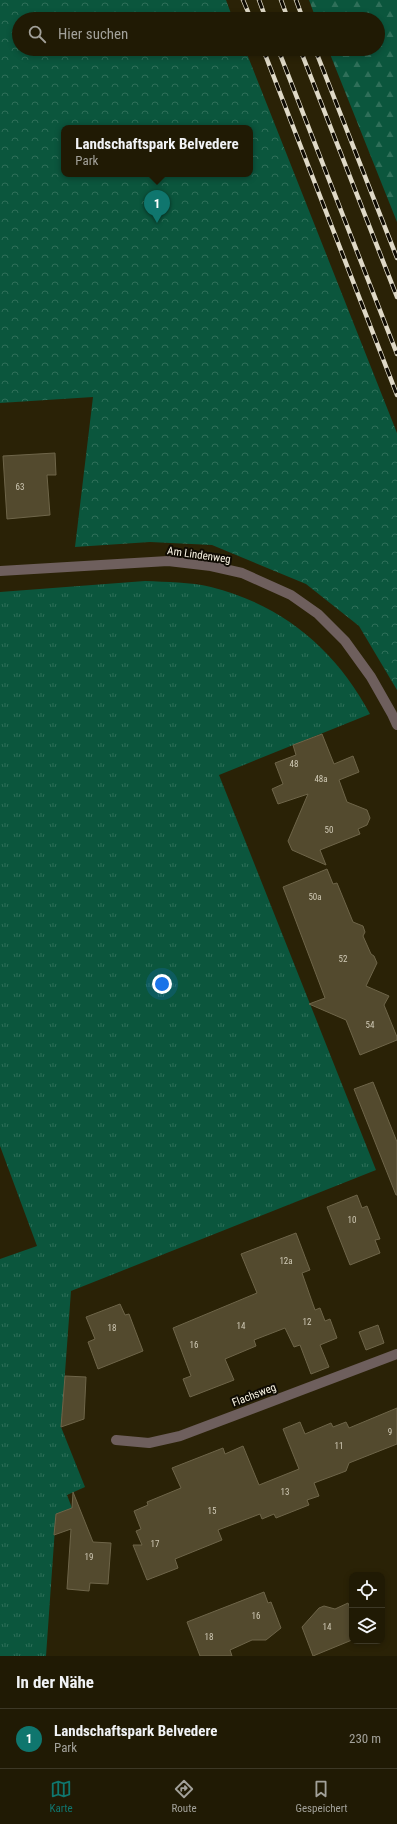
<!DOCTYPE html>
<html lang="de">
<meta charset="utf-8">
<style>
body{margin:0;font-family:"Roboto Condensed",sans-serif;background:#28230e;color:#f1f3f6}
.controls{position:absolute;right:12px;bottom:12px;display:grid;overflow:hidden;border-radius:8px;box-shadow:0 2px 6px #0003}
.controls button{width:36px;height:36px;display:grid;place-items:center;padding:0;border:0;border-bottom:1px solid #3d3826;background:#201a04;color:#f1f3f6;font:20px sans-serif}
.you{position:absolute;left:162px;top:984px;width:14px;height:14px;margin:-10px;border:3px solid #fff;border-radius:50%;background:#1a73e8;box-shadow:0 0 0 6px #1a73e833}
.badge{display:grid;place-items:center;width:26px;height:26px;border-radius:50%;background:#0f766e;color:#fff;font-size:13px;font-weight:700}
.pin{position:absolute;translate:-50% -33px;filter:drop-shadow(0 1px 2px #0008)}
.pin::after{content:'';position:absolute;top:21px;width:14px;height:12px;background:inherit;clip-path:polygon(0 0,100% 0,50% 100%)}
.popup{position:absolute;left:61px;top:125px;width:192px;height:52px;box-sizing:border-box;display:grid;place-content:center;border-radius:8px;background:#201a04;filter:drop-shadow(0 1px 3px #0005);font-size:13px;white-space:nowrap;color:#a2a19a}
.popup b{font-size:15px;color:#f1f3f6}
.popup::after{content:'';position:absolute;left:50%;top:100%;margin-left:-8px;border:8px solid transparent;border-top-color:#201a04}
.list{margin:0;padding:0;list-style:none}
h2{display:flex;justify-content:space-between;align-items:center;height:52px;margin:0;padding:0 16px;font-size:17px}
h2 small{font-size:13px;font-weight:400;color:#a2a19a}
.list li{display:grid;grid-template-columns:26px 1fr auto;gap:12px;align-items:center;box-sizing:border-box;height:60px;padding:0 16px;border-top:1px solid #3d3826}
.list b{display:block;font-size:15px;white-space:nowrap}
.list p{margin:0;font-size:13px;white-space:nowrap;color:#a2a19a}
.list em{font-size:13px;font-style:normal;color:#a2a19a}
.icon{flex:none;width:22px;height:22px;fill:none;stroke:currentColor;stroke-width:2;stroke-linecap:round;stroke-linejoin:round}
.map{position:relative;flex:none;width:397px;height:1656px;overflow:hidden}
.search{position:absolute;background:#201a04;box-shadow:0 2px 6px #0003;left:12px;right:12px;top:12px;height:44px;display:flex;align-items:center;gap:10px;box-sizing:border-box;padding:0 14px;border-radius:22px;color:#a2a19a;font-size:15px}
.sheet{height:112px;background:#201a04}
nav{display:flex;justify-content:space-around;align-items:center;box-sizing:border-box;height:56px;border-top:1px solid #3d3826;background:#201a04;font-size:11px;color:#a2a19a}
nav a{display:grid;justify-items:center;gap:2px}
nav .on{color:#0f766e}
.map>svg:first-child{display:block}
.grass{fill:url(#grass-tufts)}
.forest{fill:url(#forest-firs)}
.park{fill:url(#park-crowns);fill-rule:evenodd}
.building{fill:#534a2e;stroke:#6e6549}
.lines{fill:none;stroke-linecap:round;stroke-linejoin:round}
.minor{stroke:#6e5f5d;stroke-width:10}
.rail-casing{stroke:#dfd9c7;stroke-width:4.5}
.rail{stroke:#0f0b03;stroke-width:3;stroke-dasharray:9;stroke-linecap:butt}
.labels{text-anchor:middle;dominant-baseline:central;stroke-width:4;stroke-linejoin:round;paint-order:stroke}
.number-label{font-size:9px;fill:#d0cab6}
.street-label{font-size:11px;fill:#faf5e4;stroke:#0f0b03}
</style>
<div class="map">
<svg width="397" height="1656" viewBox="0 0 397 1656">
<defs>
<pattern id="grass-tufts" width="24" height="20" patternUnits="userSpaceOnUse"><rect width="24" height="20" fill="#0b563d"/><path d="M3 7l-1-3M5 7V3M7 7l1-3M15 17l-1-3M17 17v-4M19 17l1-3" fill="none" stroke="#2f6f59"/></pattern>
<pattern id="forest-firs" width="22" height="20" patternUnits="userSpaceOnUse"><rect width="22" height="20" fill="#0b563d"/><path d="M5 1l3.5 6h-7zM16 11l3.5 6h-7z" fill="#2f6f59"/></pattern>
<pattern id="park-crowns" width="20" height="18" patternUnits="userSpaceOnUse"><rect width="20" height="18" fill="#0b563d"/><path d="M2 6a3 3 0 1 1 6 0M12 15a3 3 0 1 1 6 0" fill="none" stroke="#2f6f59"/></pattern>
</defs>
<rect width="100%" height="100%" fill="#2a2206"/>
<path class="grass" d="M145,581c22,1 45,1 66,6 72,18 125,63 159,127l-151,61 157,395 -305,121 -10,136 24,60 -18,8 5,13 -16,6 -10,142h-46v-397l37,-13 -37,-100v-554z"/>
<polygon class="forest" points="309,0 397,0 397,222 328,49 378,49 378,19 316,19"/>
<path class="park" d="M0,0h226l7,19h-214v30h226l152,384v257l-38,-64 -53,-42 -94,-39 -62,-3 -75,5 18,-150 -93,6zM64,128h186v46h-186z"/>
<g class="building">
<polygon points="55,453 56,475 47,475 50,515 7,519 3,456"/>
<polygon points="322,734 334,764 353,756 359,772 339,780 347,802 367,810 370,818 367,825 358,829 360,834 320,850 326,865 292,850 288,841 308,794 278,804 272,789 283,784 275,763 296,755 293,745"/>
<polygon points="327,869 333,884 337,883 353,922 363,926 365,932 363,936 371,954 374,956 377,963 366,986 389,996 384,1005 397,1037 397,1040 360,1055 346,1020 309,1004 325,998 283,887"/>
<polygon points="373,1082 397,1142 397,1195 396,1195 354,1089"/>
<polygon points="357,1195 362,1208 367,1206 380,1239 375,1240 380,1253 350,1265 327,1207"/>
<polygon points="296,1233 310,1270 302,1273 315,1310 320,1308 325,1321 330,1319 337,1338 320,1345 329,1367 311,1374 300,1345 294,1347 285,1328 254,1340 256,1346 225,1359 234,1380 190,1397 183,1379 191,1376 173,1328 257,1293 241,1254"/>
<polygon points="120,1304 125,1315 129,1314 143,1351 98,1369 88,1342 95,1339 86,1317"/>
<polygon points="378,1325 384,1343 366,1350 359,1332"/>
<polygon points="65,1376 86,1377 84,1419 61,1427"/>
<polygon points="397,1408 397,1444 349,1463 346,1471 314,1483 319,1496 307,1500 309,1505 276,1518 274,1514 262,1519 260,1514 218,1530 222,1540 175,1559 178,1568 147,1580 133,1545 142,1545 136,1531 141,1529 134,1511 148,1505 147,1502 181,1488 172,1468 223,1448 225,1454 243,1446 259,1485 299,1469 283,1429 300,1422 305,1434 331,1423 333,1427 346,1422 349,1428"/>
<polygon points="73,1492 93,1542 111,1543 108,1584 90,1583 89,1591 67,1589 71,1529 54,1535 56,1514 72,1508"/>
<polygon points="264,1592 268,1603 271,1602 281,1628 266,1640 252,1640 230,1650 232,1656 200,1656 187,1622"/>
<polygon points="348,1603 352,1613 352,1640 313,1656 302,1627 319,1608 324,1606 335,1609"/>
</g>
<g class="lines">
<g class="minor">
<polyline points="0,571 168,561 211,566 242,573 291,595 318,614 345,641 371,677 392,714 397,725"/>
<polyline points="116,1440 149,1443 180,1436 397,1354"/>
</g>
<g class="rail-casing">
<g id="rail">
<polyline points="243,0 251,19"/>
<polyline points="259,0 266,19"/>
<polyline points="281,0 288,19"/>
<polyline points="296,0 303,19"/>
<polyline points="263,49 397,395"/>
<polyline points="278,49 397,354"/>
<polyline points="300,49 397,297"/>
<polyline points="315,49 397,258"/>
</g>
</g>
<use href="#rail" class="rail"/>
</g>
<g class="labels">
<g class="number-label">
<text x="20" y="487">63</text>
<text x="294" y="764">48</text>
<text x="321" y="779">48a</text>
<text x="329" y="830">50</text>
<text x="315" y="897">50a</text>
<text x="343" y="959">52</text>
<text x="370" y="1025">54</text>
<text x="352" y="1220">10</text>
<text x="286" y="1261">12a</text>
<text x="307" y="1322">12</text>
<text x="241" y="1326">14</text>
<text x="112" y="1328">18</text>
<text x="194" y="1345">16</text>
<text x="390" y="1432">9</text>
<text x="339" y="1446">11</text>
<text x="285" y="1492">13</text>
<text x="212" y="1511">15</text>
<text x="155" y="1544">17</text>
<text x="89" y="1557">19</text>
<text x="256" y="1616">16</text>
<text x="327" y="1627">14</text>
<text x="209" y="1637">18</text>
</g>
<g class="street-label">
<text transform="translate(199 555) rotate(8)">Am Lindenweg</text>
<text transform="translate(254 1395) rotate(-21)">Flachsweg</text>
</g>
</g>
</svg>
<div class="controls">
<button><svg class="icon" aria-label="locate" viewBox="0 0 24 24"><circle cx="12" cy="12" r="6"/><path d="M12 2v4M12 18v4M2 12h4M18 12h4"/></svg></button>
<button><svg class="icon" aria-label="layers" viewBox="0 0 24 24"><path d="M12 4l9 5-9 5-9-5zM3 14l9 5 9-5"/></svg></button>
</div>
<div class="you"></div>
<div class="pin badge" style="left:157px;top:223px">1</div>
<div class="popup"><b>Landschaftspark Belvedere</b>Park</div>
<div class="search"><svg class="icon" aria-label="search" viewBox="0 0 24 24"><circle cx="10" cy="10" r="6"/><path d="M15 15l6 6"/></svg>Hier suchen</div>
</div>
<section class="sheet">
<h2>In der Nähe<small></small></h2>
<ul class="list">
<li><span class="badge">1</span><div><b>Landschaftspark Belvedere</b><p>Park</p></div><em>230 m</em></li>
</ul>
</section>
<nav>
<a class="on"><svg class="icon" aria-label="map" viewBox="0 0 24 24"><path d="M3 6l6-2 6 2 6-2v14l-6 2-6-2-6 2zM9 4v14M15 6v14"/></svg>Karte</a>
<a><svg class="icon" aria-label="directions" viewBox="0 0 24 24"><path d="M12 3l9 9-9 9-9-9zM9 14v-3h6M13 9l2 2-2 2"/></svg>Route</a>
<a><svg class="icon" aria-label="saved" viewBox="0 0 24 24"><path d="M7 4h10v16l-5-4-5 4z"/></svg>Gespeichert</a>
</nav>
